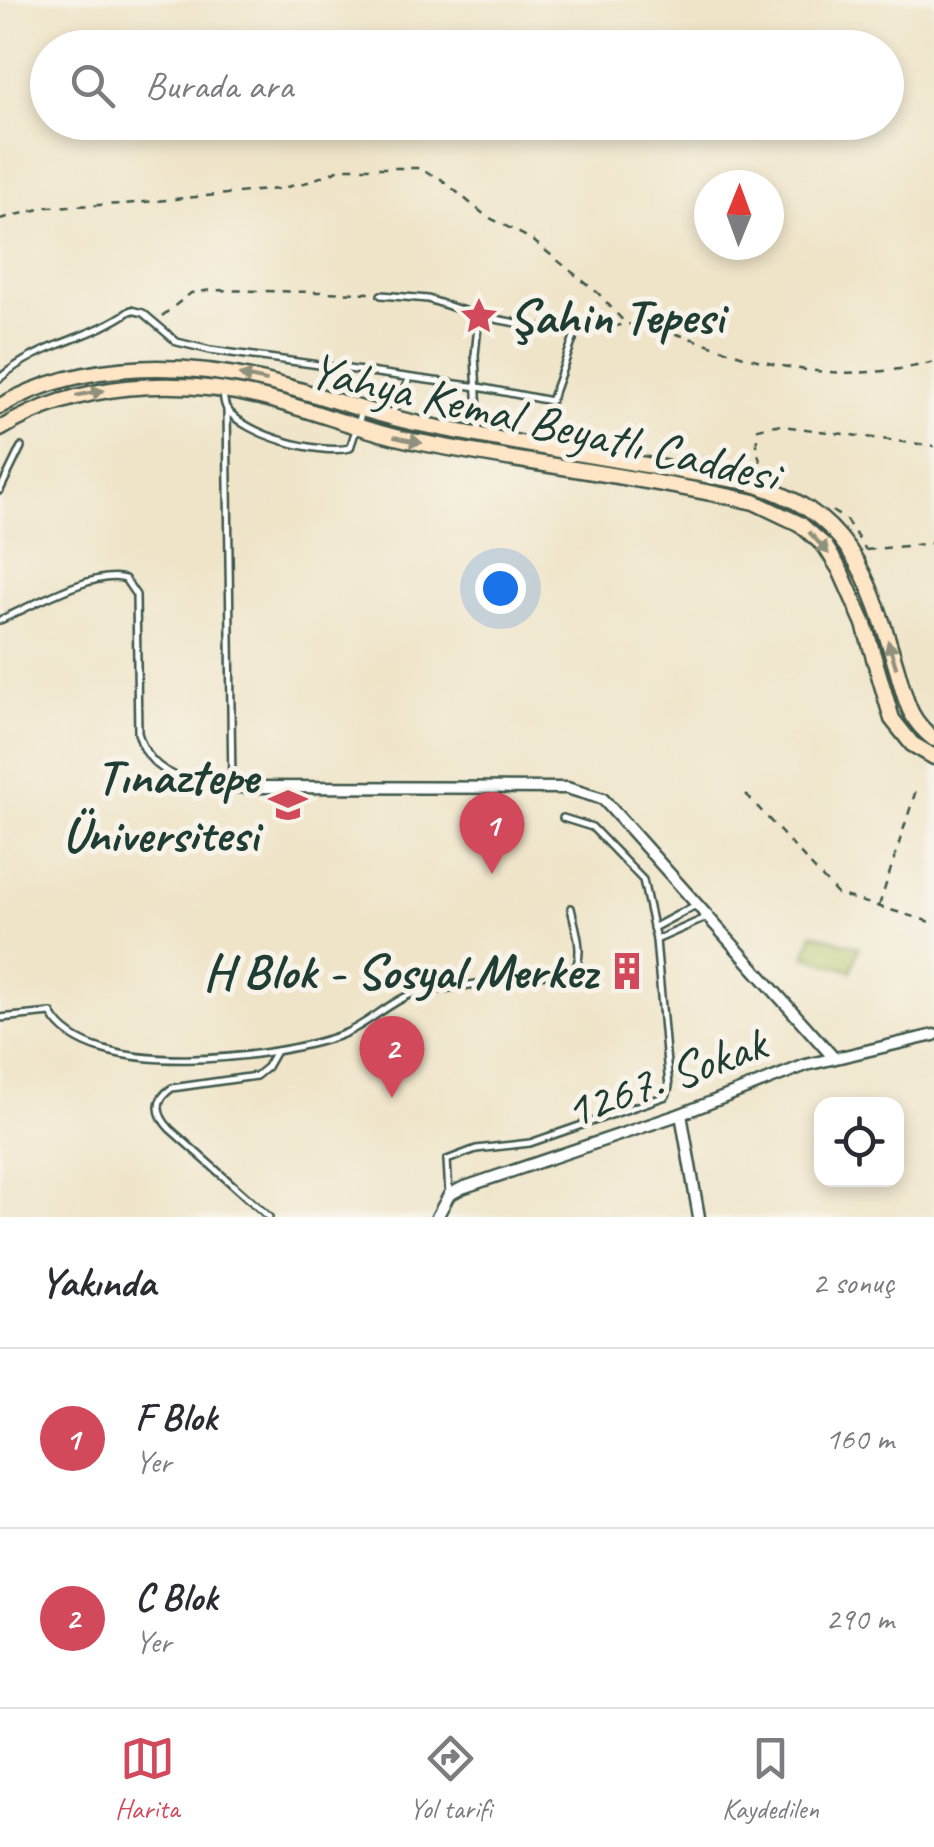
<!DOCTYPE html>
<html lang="tr">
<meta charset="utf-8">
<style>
body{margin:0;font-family:Caveat,sans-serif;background:#f7f7f7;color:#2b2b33}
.controls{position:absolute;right:30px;bottom:30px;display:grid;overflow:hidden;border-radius:20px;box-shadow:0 5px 15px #0003}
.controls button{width:90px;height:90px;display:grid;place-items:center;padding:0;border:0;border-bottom:2px solid #e1e1e2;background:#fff;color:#2b2b33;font:50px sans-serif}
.compass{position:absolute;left:694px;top:170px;width:90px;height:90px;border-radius:50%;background:#fff;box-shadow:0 5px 15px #0003;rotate:1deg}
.you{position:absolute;left:500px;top:588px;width:35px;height:35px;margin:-25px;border:8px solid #fff;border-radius:50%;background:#1a73e8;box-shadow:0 0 0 15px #1a73e833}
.badge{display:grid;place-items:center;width:65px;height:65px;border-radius:50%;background:#d1495b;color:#fff;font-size:32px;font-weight:700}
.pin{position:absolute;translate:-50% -82px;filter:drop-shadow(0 2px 5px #0008)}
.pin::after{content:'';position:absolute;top:52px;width:35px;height:30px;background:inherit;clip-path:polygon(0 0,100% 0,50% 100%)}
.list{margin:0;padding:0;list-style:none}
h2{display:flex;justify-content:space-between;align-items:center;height:130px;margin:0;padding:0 40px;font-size:42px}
h2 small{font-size:32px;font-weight:400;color:#7c7c81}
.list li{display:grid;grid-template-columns:65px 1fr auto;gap:30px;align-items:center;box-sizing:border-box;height:180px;padding:0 40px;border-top:2px solid #e1e1e2}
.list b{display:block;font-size:38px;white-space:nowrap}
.list p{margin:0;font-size:32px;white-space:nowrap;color:#7c7c81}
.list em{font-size:32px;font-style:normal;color:#7c7c81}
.icon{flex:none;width:55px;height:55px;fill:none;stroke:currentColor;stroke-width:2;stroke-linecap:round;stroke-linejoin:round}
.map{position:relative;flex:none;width:934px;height:1217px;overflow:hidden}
.search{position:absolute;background:#fff;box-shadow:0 5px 15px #0003;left:30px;right:30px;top:30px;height:110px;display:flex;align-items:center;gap:25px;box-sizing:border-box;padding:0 35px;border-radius:55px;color:#7c7c81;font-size:38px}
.sheet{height:490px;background:#fff}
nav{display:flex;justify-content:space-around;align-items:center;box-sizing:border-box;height:140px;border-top:2px solid #e1e1e2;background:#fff;font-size:28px;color:#7c7c81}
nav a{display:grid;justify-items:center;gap:5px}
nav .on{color:#d1495b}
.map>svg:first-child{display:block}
.green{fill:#b3c467;stroke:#69804e;stroke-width:2.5}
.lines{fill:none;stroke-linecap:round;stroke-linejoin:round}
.service-casing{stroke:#3e564a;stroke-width:10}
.minor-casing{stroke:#3e564a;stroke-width:15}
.secondary-casing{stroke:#3e564a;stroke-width:19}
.path{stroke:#3e564a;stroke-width:2.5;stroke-dasharray:8 8;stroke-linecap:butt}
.service{stroke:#fff;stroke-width:5}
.minor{stroke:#fff;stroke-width:10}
.secondary{stroke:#fee5c5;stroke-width:14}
.oneway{fill:#8e917c}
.labels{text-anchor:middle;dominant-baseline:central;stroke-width:10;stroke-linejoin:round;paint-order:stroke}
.poi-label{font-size:50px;font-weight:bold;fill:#1f3d34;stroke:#f7f3e8;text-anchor:end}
.street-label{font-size:50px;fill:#1f3d34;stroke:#f7f3e8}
</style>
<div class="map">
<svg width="934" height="1217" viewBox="0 0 934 1217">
<rect width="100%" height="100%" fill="#f7f3e8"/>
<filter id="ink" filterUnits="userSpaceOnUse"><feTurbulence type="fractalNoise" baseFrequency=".01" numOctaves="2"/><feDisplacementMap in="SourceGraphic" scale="20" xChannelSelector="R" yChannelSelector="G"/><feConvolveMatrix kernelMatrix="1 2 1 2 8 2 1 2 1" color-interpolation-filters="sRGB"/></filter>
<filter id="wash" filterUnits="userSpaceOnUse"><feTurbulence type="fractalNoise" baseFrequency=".0048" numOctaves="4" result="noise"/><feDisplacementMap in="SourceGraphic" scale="40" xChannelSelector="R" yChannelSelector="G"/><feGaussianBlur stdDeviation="2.25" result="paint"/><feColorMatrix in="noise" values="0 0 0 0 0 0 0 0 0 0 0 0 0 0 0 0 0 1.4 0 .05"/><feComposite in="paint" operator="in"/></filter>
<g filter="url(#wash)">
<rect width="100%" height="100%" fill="#efe4c8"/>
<polygon class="green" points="813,933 859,947 851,971 805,956"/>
</g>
<g filter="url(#ink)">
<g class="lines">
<g class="service-casing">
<g id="service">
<polyline points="479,316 475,355 479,433"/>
<path d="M0,378c41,-36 88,-37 131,-68l12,3 34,29 33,8 268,37 73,14 24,-67 -96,-18 -51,-17 -47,-4"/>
<path d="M223,393c1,6 1,12 4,16 19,27 93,46 123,39l12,-37"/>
<polyline points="227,409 232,786"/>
<polyline points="392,413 409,380"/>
<polyline points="0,490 21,447"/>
<path d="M0,620c30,-13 96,-51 125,-41l11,16 2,138c8,29 26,40 54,49"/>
<polyline points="653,928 696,905"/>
<polyline points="656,940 708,917"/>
<path d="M0,1018l51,-5c37,71 227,45 290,22 27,-10 46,-32 73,-42l160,-23c11,-16 1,-43 -3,-62"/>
<polyline points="449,1195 447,1160 476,1149 530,1143 666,1096 669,1087 656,940 643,880 592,827 563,818"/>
<path d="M269,1217l-99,-88c-14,-15 -16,-29 2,-41l84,-12 11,-9 9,-16"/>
</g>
</g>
<g class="minor-casing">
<g id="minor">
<polyline points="192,782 233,787 567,788 603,799 833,1057"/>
<polyline points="681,1114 699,1217"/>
<polyline points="437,1217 449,1195 462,1188 681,1114 806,1065 934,1035"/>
</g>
</g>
<g class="secondary-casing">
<g id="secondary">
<path d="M0,406c86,-49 195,-45 288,-19 44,12 87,28 132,37 107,22 214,39 322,57 108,28 127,94 156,192 8,28 11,47 36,66"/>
<path d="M0,429c78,-47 177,-53 264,-31 52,13 101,34 154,44 111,22 225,35 336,60l46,22 25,22 15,24 24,54 28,95 20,25 22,13"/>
</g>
</g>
<g class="path">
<polyline points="0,219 48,207 124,204 278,189 308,182 343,168 417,168 441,179 486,216 531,239 598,293 626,324"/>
<polyline points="162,316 191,293 211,290 370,293"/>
<path d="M581,332l45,-8 19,2c38,8 74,23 112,34 57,16 119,17 177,2"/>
<path d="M768,476c-10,-14 -13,-31 -10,-47l17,-4 159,21"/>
<polyline points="832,511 846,520 866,550"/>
<polyline points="866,550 934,543"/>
<polyline points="746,794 837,894 934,923"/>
<polyline points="879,906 917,787"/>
</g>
<use href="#service" class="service"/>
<use href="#minor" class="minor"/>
<use href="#secondary" class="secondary"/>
</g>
<defs><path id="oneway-solid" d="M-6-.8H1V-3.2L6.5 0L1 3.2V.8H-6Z" transform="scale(2.5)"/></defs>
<g class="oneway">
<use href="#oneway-solid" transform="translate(253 378) rotate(-168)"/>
<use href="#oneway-solid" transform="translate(90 393) rotate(-11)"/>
<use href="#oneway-solid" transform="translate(408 440) rotate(12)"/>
<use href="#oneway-solid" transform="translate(819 543) rotate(48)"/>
<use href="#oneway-solid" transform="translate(892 654) rotate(-107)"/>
</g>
</g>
<defs>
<g id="sight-bare" transform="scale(3)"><path d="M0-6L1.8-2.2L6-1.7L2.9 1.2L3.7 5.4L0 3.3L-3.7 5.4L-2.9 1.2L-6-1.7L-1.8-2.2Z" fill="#d1495b" stroke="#f7f3e8" stroke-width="2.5" paint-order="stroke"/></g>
<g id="university-bare" transform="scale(3)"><path d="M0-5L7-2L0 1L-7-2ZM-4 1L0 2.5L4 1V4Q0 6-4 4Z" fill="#d1495b" stroke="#f7f3e8" stroke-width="2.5" paint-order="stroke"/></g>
<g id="building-bare" transform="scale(3)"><path d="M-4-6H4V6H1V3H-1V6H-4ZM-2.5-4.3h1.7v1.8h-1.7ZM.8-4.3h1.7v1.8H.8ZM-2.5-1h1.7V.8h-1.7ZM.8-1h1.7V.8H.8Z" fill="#d1495b" stroke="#f7f3e8" stroke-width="2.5" paint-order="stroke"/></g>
</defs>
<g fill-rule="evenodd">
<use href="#sight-bare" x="479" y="316"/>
<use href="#university-bare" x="288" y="805"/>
<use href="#building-bare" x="627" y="971"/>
</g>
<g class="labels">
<g class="poi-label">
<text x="509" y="316" text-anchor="start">Şahin Tepesi</text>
<text x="258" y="776">Tınaztepe<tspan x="258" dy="58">Üniversitesi</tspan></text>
<text x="597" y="971">H Blok - Sosyal Merkez</text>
</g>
<g class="street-label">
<text transform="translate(544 422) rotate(13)">Yahya Kemal Beyatlı Caddesi</text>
<text transform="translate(665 1077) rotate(-20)">1267. Sokak</text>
</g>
</g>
</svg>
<div class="controls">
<button><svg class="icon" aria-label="locate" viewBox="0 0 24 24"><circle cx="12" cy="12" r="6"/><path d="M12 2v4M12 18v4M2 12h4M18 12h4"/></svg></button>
</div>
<svg class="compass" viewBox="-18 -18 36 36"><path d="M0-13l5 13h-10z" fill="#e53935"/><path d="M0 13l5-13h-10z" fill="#7c7c81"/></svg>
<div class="you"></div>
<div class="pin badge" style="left:492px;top:874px">1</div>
<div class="pin badge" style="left:392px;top:1098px">2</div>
<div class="search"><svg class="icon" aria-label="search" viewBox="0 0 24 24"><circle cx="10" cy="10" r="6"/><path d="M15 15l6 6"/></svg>Burada ara</div>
</div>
<section class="sheet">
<h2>Yakında<small>2 sonuç</small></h2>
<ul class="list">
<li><span class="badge">1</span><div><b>F Blok</b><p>Yer</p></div><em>160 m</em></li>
<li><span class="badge">2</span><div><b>C Blok</b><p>Yer</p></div><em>290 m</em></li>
</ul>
</section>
<nav>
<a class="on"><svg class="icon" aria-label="map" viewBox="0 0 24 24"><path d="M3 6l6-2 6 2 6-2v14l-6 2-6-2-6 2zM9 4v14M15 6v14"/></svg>Harita</a>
<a><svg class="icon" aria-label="directions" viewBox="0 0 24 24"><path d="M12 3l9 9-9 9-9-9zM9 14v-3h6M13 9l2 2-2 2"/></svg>Yol tarifi</a>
<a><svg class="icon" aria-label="saved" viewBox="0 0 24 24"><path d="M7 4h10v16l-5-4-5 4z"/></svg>Kaydedilen</a>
</nav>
